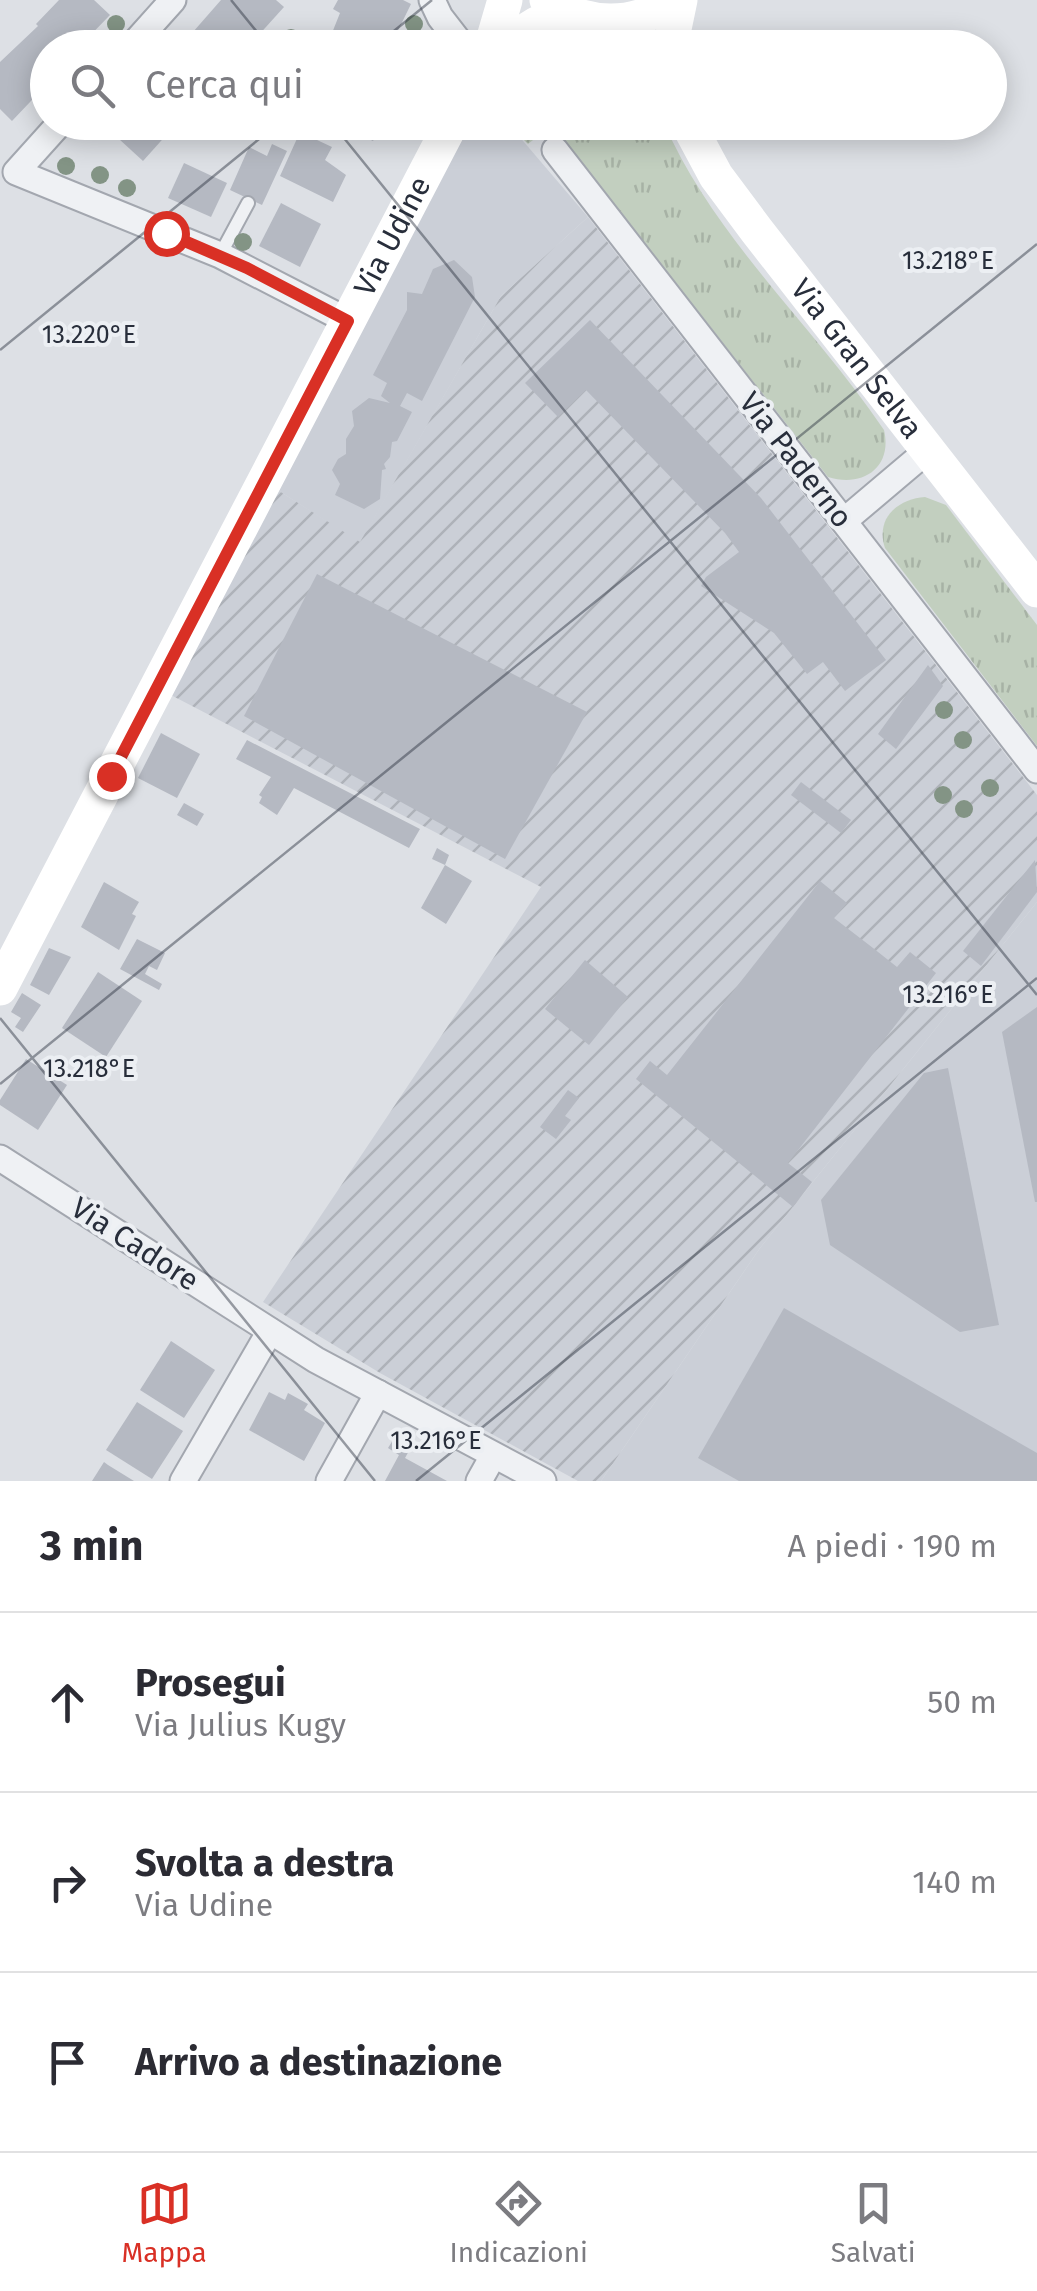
<!DOCTYPE html>
<html lang="it">
<meta charset="utf-8">
<style>
body{margin:0;font-family:"Fira Sans",sans-serif;background:#f7f7f7;color:#2b2b33}
.stop{position:absolute;width:30px;height:30px;margin:-22px;border:8px solid #d93025;border-radius:50%;background:#fff}
.stop.end{background:#d93025;border-color:#fff;box-shadow:0 2px 10px #0008}
.list{margin:0;padding:0;list-style:none}
h2{display:flex;justify-content:space-between;align-items:center;height:130px;margin:0;padding:0 40px;font-size:42px}
h2 small{font-size:32px;font-weight:400;color:#7c7c81}
.list li{display:grid;grid-template-columns:65px 1fr auto;gap:30px;align-items:center;box-sizing:border-box;height:180px;padding:0 40px;border-top:2px solid #e1e1e2}
.list b{display:block;font-size:38px;white-space:nowrap}
.list p{margin:0;font-size:32px;white-space:nowrap;color:#7c7c81}
.list em{font-size:32px;font-style:normal;color:#7c7c81}
.icon{flex:none;width:55px;height:55px;fill:none;stroke:currentColor;stroke-width:2;stroke-linecap:round;stroke-linejoin:round}
.map{position:relative;flex:none;width:1037px;height:1481px;overflow:hidden}
.search{position:absolute;background:#fff;box-shadow:0 5px 25px #0003;left:30px;right:30px;top:30px;height:110px;display:flex;align-items:center;gap:25px;box-sizing:border-box;padding:0 35px;border-radius:55px;color:#7c7c81;font-size:38px}
.sheet{height:670px;background:#fff}
nav{display:flex;justify-content:space-around;align-items:center;box-sizing:border-box;height:140px;border-top:2px solid #e1e1e2;background:#fff;font-size:28px;color:#7c7c81}
nav a{display:grid;justify-items:center;gap:5px}
nav .on{color:#d93025}
.map>svg:first-child{display:block}
.built{fill:#cbcfd7}
.industrial{fill:url(#industrial-furrows)}
.grass{fill:url(#grass-tufts)}
.building{fill:#b5b9c2}
.lines{fill:none;stroke-linecap:round;stroke-linejoin:round}
.lane-casing{stroke:#a3a7af;stroke-width:16}
.street-casing{stroke:#a3a7af;stroke-width:29}
.path{stroke:#bbbec4;stroke-width:5;stroke-dasharray:8 8;stroke-linecap:butt}
.lane{stroke:#eff1f4;stroke-width:12}
.street{stroke:#eff1f4;stroke-width:25}
.secondary{stroke:#fff;stroke-width:35}
.tree{fill:#839485}
.route{stroke:#d93025;stroke-width:12}
.ticks{fill:none;stroke:#282e3b;stroke-width:2.5;stroke-opacity:0.45}
.labels{text-anchor:middle;dominant-baseline:central;stroke-width:8;stroke-linejoin:round;paint-order:stroke}
.street-label{font-size:30px;fill:#282e3b;stroke:#eceff3}
.ticks-label{font-size:25px;text-anchor:middle;fill:#282e3b;stroke:#eceff3;stroke-width:8;stroke-linejoin:round;paint-order:stroke}
</style>
<div class="map">
<svg width="1037" height="1481" viewBox="0 0 1037 1481">
<defs>
<pattern id="industrial-furrows" width="10" height="10" patternUnits="userSpaceOnUse" patternTransform="scale(2.5)"><rect width="10" height="10" fill="#cbcfd7"/><path d="M-1 1l2-2M0 10L10 0M9 11l2-2" fill="none" stroke="#aeb2b9"/></pattern>
<pattern id="grass-tufts" width="24" height="20" patternUnits="userSpaceOnUse" patternTransform="scale(2.5)"><rect width="24" height="20" fill="#c2cfbf"/><path d="M3 7l-1-3M5 7V3M7 7l1-3M15 17l-1-3M17 17v-4M19 17l1-3" fill="none" stroke="#a7b2a5"/></pattern>
</defs>
<rect width="100%" height="100%" fill="#dde0e5"/>
<g class="built">
<polygon points="483,123 501,123 512,128 588,217 501,296 360,543 276,489 461,138 471,128"/>
<polygon points="1037,902 1037,1481 601,1481 760,1248"/>
</g>
<polygon class="industrial" points="588,217 1037,795 1037,902 760,1248 601,1481 578,1481 380,1373 263,1302 541,887 167,693 276,489 360,542 501,296"/>
<g class="grass">
<path d="M501,123h163c50,115 150,203 220,307 9,38 -22,58 -56,47l-276,-352 -24,19 -16,-16z"/>
<path d="M925,497l21,8 91,120v121l-152,-198c-10,-30 13,-49 40,-51z"/>
</g>
<g class="building">
<polygon points="59,0 94,0 110,15 78,48 60,45 48,48 48,58 39,66 48,74 48,83 12,121 0,109 0,62 38,26 36,24"/>
<polygon points="221,0 276,0 284,7 247,48 194,48 186,40"/>
<polygon points="338,0 403,0 411,4 390,47 326,48 340,13 333,9"/>
<polygon points="112,122 178,122 143,161 107,128"/>
<polygon points="334,122 383,122 373,141"/>
<polygon points="300,132 332,147 325,160 346,175 333,202 280,176"/>
<polygon points="272,144 287,151 262,205 230,190 249,147 267,156"/>
<polygon points="184,163 227,183 211,217 168,198"/>
<polygon points="281,203 321,224 300,267 259,246"/>
<polygon points="454,260 472,277 475,297 422,401 407,393 400,406 412,412 397,441 392,442 390,457 384,464 386,469 382,470 380,499 364,509 335,495 340,484 332,470 338,459 346,454 346,439 354,426 352,411 369,398 390,403 381,396 387,383 373,375 407,310 407,292 422,294 433,269"/>
<polygon points="590,320 761,498 886,660 845,691 823,662 807,674 774,633 701,586 706,577 739,552 725,533 586,390 558,417 525,383"/>
<polygon points="317,574 587,712 505,859 244,716"/>
<polygon points="928,665 943,686 896,749 878,734"/>
<polygon points="161,733 200,754 177,798 138,778"/>
<polygon points="247,740 420,829 409,848 294,788 277,815 259,803 262,797 259,795 271,777 236,759"/>
<polygon points="801,782 851,820 841,833 791,795"/>
<polygon points="184,803 204,814 197,826 177,815"/>
<polygon points="437,848 449,855 445,865 472,881 446,924 421,908 445,865 432,859"/>
<polygon points="1035,860 1037,892 981,966 963,951"/>
<polygon points="820,881 847,903 834,918 873,948 897,967 910,952 936,973 788,1163 812,1182 793,1207 636,1079 650,1061 667,1075"/>
<polygon points="104,882 139,902 132,914 136,916 119,950 81,927"/>
<polygon points="137,939 165,953 157,970 149,966 145,974 162,984 159,990 120,969"/>
<polygon points="49,948 71,957 49,995 30,985"/>
<polygon points="585,960 628,997 589,1045 545,1009"/>
<polygon points="98,972 142,1001 106,1057 62,1028"/>
<polygon points="22,993 41,1005 23,1032 15,1027 21,1018 11,1012"/>
<polygon points="1037,1007 1037,1202 1035,1202 1002,1032"/>
<polygon points="26,1059 67,1085 38,1130 0,1105 0,1100"/>
<polygon points="948,1068 999,1325 960,1332 830,1245 821,1200 924,1073"/>
<polygon points="568,1090 579,1098 565,1116 571,1120 556,1139 540,1127"/>
<polygon points="784,1308 1037,1453 1037,1481 739,1481 698,1458"/>
<polygon points="171,1341 215,1370 184,1418 140,1390"/>
<polygon points="269,1392 285,1400 288,1393 308,1404 304,1410 325,1423 304,1461 249,1430"/>
<polygon points="137,1402 183,1431 152,1479 106,1450"/>
<polygon points="393,1440 410,1449 405,1458 447,1481 385,1481 399,1455 388,1448"/>
<polygon points="104,1462 108,1465 134,1481 92,1481"/>
</g>
<g class="lines">
<g class="lane-casing">
<polyline id="lane" points="220,255 248,203"/>
</g>
<g class="street-casing">
<g id="street">
<polyline points="432,0 440,17 464,48"/>
<polyline points="130,48 173,0"/>
<polyline points="61,122 16,172 220,255 348,321"/>
<polyline points="555,150 1037,770"/>
<polyline points="844,521 928,450"/>
<polyline points="0,1158 316,1360 543,1481"/>
<polyline points="183,1481 270,1331"/>
<polyline points="329,1481 378,1393"/>
<polyline points="479,1481 493,1456"/>
</g>
</g>
<polyline class="path" points="399,48 421,33"/>
<use href="#lane" class="lane"/>
<use href="#street" class="street"/>
<g class="secondary">
<path d="M547,0c38,27 88,29 125,0"/>
<polyline points="491,48 505,0"/>
<polyline points="498,48 537,24 577,17"/>
<polyline points="670,48 680,0"/>
<path id="s1" d="M687,122l29,54 41,55 280,359"/>
<path id="s2" d="M0,988l452,-866"/>
</g>
</g>
<g class="tree">
<circle cx="116" cy="24" r="9"/>
<circle cx="414" cy="24" r="9"/>
<circle cx="291" cy="38" r="9"/>
<circle cx="66" cy="166" r="9"/>
<circle cx="100" cy="175" r="9"/>
<circle cx="127" cy="188" r="9"/>
<circle cx="243" cy="242" r="9"/>
<circle cx="944" cy="710" r="9"/>
<circle cx="963" cy="740" r="9"/>
<circle cx="990" cy="788" r="9"/>
<circle cx="943" cy="795" r="9"/>
<circle cx="964" cy="809" r="9"/>
</g>
<g class="lines">
<polyline class="route" points="111,776 348,321 247,268 166,233"/>
</g>
<path class="ticks" d="M231,0l39,48M373,48l59,-48M331,122l706,873M0,350l280,-228M0,1018l375,463M0,1084l1037,-840M416,1481l621,-503"/>
<g class="labels">
<g class="street-label">
<text stroke="none"><textPath href="#s2" startOffset="848">Via Udine</textPath></text>
<text stroke="none"><textPath href="#s1" startOffset="292">Via Gran Selva</textPath></text>
<text transform="translate(796 460) rotate(52)">Via Paderno</text>
<text transform="translate(135 1244) rotate(33)">Via Cadore</text>
</g>
</g>
<g class="ticks-label">
<text x="948" y="269">13.218°E</text>
<text x="89" y="343">13.220°E</text>
<text x="948" y="1003">13.216°E</text>
<text x="89" y="1077">13.218°E</text>
<text x="436" y="1449">13.216°E</text>
</g>
</svg>
<div class="stop" style="left:166px;top:233px"></div>
<div class="stop end" style="left:111px;top:776px"></div>
<div class="search"><svg class="icon" aria-label="search" viewBox="0 0 24 24"><circle cx="10" cy="10" r="6"/><path d="M15 15l6 6"/></svg>Cerca qui</div>
</div>
<section class="sheet">
<h2>3 min<small>A piedi · 190 m</small></h2>
<ul class="list">
<li><svg class="icon" aria-label="ahead" viewBox="0 0 24 24"><path d="M12 20V5M6 11l6-6 6 6"/></svg><div><b>Prosegui</b><p>Via Julius Kugy</p></div><em>50 m</em></li>
<li><svg class="icon" aria-label="right" viewBox="0 0 24 24"><path d="M7 20v-9h11M14 6l5 5-5 5"/></svg><div><b>Svolta a destra</b><p>Via Udine</p></div><em>140 m</em></li>
<li><svg class="icon" aria-label="arrive" viewBox="0 0 24 24"><path d="M6 21V4h12l-3 4 3 4H6"/></svg><div><b>Arrivo a destinazione</b></div></li>
</ul>
</section>
<nav>
<a class="on"><svg class="icon" aria-label="map" viewBox="0 0 24 24"><path d="M3 6l6-2 6 2 6-2v14l-6 2-6-2-6 2zM9 4v14M15 6v14"/></svg>Mappa</a>
<a><svg class="icon" aria-label="directions" viewBox="0 0 24 24"><path d="M12 3l9 9-9 9-9-9zM9 14v-3h6M13 9l2 2-2 2"/></svg>Indicazioni</a>
<a><svg class="icon" aria-label="saved" viewBox="0 0 24 24"><path d="M7 4h10v16l-5-4-5 4z"/></svg>Salvati</a>
</nav>
